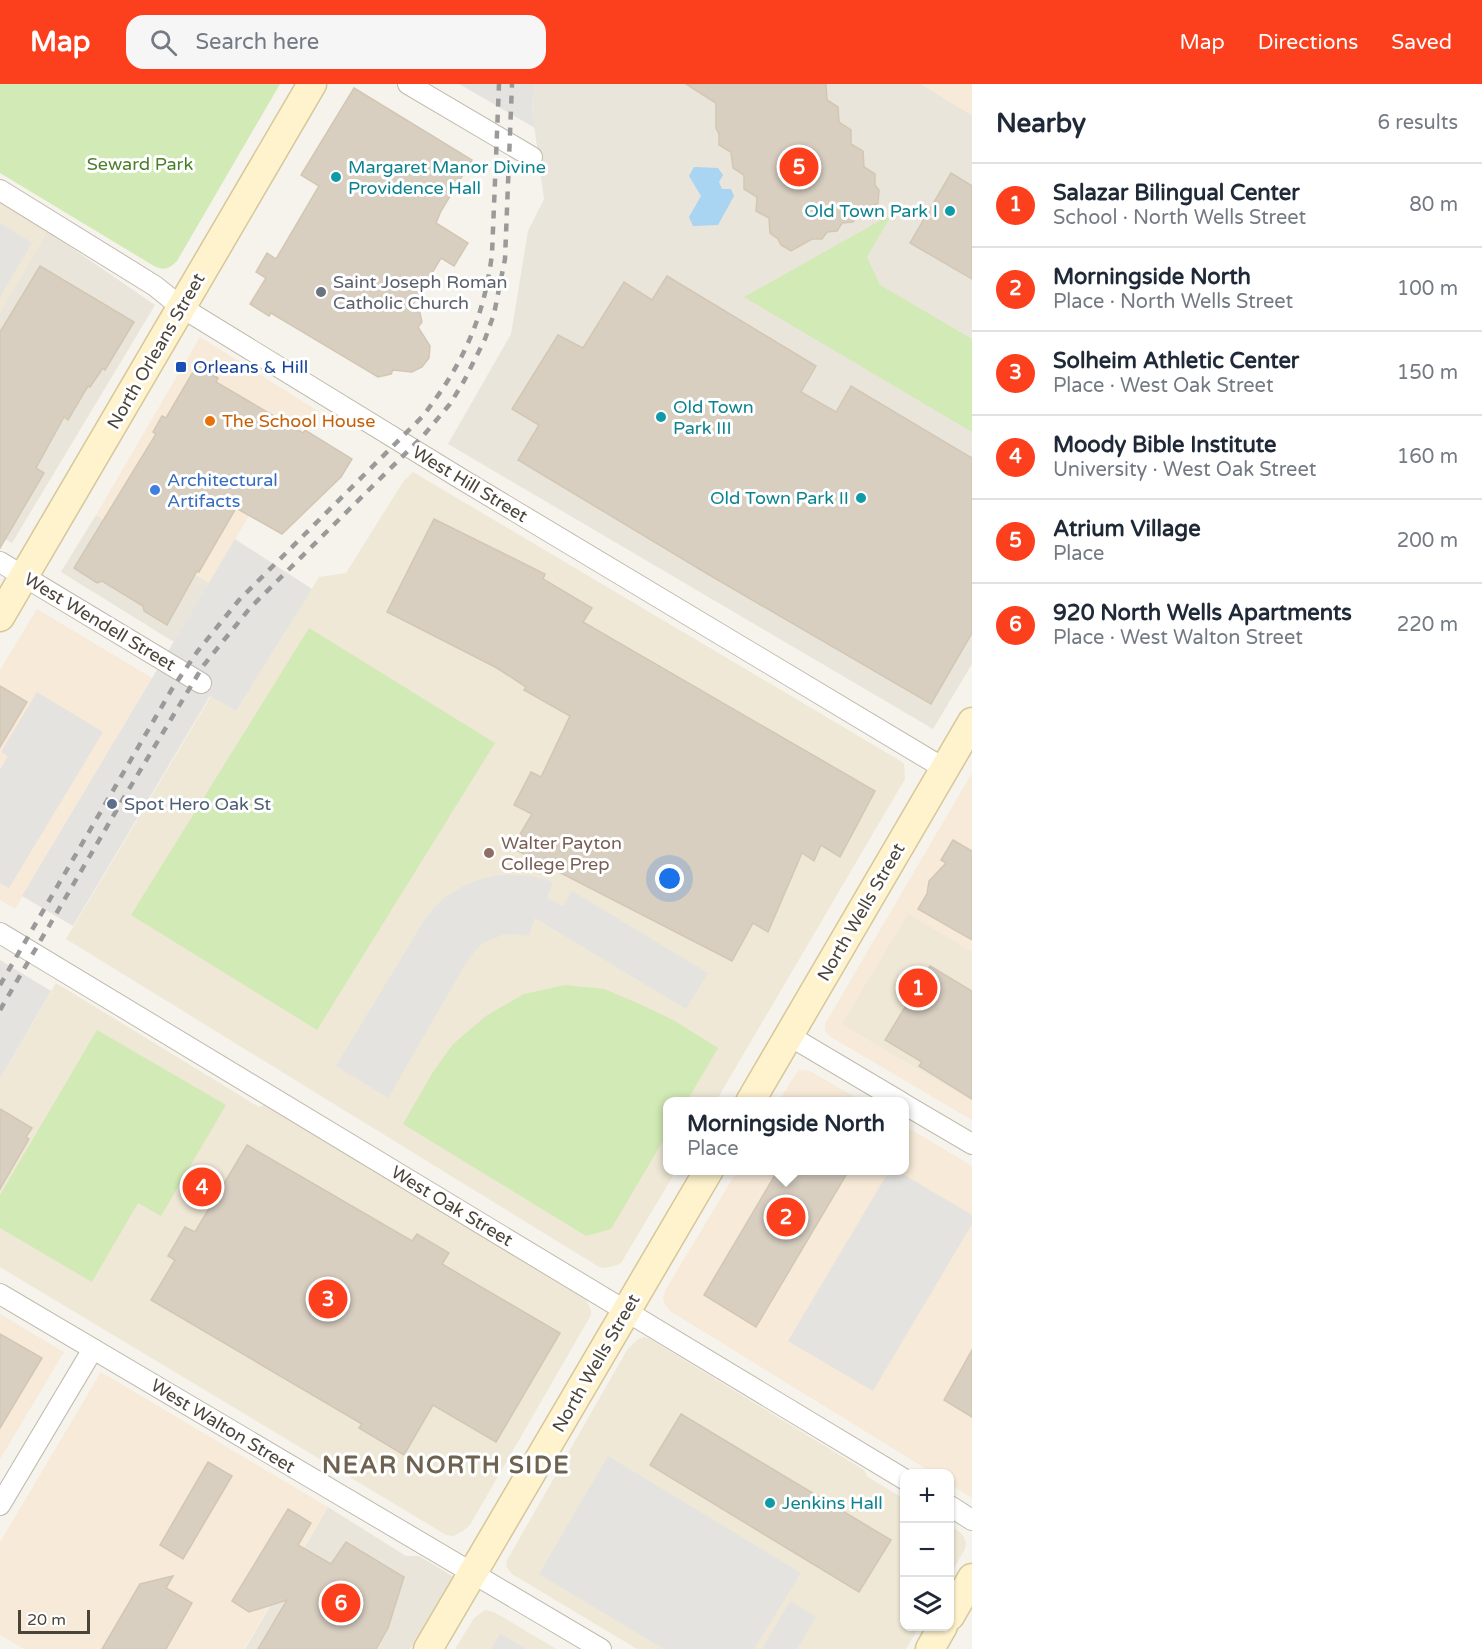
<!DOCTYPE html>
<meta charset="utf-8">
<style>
body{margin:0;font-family:"Varela Round",sans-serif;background:#f6f6f7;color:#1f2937}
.controls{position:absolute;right:18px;bottom:18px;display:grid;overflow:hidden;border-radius:12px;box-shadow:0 2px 4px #0004}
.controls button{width:54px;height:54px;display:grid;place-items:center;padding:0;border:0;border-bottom:2px solid #e0e1e3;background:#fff;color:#1f2937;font:30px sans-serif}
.scale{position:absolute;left:18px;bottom:15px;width:72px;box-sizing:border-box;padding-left:6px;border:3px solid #4b4439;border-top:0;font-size:16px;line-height:21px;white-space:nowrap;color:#4b4439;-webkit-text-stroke:4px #fff;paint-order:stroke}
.you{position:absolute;left:670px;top:795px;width:21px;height:21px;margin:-15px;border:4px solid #fff;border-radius:50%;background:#1a73e8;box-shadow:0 0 0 9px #1a73e833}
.badge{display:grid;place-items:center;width:39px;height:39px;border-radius:50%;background:#fc3f1d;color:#fff;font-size:20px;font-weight:700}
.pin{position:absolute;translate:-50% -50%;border:3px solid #fff;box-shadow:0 2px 6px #0006}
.popup{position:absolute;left:663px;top:1013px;width:246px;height:78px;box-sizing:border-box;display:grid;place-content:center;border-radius:12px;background:#fff;filter:drop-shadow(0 2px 4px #0005);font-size:20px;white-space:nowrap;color:#747a83}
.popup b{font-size:22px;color:#1f2937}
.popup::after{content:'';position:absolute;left:50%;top:100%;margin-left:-12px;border:12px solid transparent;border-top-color:#fff}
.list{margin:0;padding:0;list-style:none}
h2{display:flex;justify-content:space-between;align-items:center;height:78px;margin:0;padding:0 24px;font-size:26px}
h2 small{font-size:20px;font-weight:400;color:#747a83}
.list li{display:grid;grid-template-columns:39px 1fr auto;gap:18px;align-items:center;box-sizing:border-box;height:84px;padding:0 24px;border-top:2px solid #e0e1e3}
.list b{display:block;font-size:22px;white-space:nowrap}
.list p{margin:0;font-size:20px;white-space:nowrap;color:#747a83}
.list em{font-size:20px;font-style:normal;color:#747a83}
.icon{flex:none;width:33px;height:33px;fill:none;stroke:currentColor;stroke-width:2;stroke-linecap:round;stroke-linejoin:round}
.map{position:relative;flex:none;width:972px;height:1565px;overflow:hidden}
header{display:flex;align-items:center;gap:36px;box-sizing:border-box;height:84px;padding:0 30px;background:#fc3f1d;color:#fff}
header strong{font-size:28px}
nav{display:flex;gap:33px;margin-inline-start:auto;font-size:21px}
.search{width:420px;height:54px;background:#f6f6f7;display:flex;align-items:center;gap:15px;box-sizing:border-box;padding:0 21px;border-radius:18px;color:#747a83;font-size:22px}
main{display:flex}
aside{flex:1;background:#fff}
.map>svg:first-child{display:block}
.residential{fill:#eae5da}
.commercial{fill:#f7ead8}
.education{fill:#efe8d6}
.green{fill:#d2eab5}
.parking{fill:#e5e3e0}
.water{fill:#a9d4f2}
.building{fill:#d8cfc1;stroke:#d3c7b4;stroke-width:1.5}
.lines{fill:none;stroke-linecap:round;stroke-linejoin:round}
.street-casing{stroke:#c2bbae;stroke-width:22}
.secondary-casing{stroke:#d6c79b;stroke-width:31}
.street{stroke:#fff;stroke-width:20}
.secondary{stroke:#fff3cd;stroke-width:28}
.rail{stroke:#9a9a9a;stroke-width:4.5;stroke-dasharray:8 8;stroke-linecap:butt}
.culture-dot{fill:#0f9aa8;stroke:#fff;stroke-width:2}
.worship-dot{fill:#6b7280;stroke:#fff;stroke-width:2}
.transit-dot{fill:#1a4fb4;stroke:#fff;stroke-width:2}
.food-dot{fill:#e8710a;stroke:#fff;stroke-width:2}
.shop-dot{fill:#3f7fe0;stroke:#fff;stroke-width:2}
.service-dot{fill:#5c6f8a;stroke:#fff;stroke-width:2}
.education-dot{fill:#8d6e63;stroke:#fff;stroke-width:2}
.labels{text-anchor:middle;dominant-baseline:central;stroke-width:6;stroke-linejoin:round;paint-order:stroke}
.park-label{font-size:18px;fill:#4a7f2a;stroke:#fff}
.culture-label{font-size:18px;fill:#0d838f;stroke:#fff;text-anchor:start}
.worship-label{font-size:18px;fill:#5b616d;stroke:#fff;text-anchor:start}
.street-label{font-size:18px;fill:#4b4439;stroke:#fff}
.transit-label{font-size:18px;fill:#164399;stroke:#fff;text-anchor:start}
.food-label{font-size:18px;fill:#c56008;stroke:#fff;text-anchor:start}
.shop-label{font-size:18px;fill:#366cbe;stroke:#fff;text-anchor:start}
.service-label{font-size:18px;fill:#4e5e75;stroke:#fff;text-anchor:start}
.education-label{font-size:18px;fill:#785e54;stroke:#fff;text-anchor:start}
.district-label{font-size:24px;font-weight:bold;letter-spacing:1.5px;fill:#6e6250;stroke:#fff}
</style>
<header>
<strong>Map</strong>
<div class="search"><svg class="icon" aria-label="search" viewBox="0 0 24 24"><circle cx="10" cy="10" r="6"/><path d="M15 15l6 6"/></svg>Search here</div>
<nav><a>Map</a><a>Directions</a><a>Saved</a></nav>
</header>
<main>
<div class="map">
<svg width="972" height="1565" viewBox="0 0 972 1565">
<rect width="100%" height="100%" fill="#f6f3ec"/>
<g class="residential">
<polygon points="535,0 921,0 972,31 972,580 933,645 448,360 511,250 528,147 544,115 532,26"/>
<polygon points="47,147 155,221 12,459 0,452 0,228"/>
<polygon points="96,431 209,499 174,558 61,488"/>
<polygon points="328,1423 406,1472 419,1472 454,1493 410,1565 245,1565"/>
</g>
<g class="commercial">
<polygon points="921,0 972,0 972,31 951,19"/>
<polygon points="200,253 318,327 313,327 308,333 209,499 96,431"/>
<polygon points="37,525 152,594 15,825 0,816 0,586"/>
<polygon points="972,689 972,1036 831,953 825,947 825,940"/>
<polygon points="800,986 810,987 862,1017 779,1017 795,991"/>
<polygon points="905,1042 972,1082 972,1414 950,1400 950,1390 933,1389 670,1227 665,1221 663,1213 666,1205 737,1087 904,1086"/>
<polygon points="0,1230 64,1268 0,1375"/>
<polygon points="101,1288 328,1423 244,1565 24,1565 0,1551 0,1458"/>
</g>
<g class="education">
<polygon points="0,117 47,147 0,228"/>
<polygon points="413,388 899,676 904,680 905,695 716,1017 668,1018 668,1086 676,1087 621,1179 614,1182 605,1184 599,1183 66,855 211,612 236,627 319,493 346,489 403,398"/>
<polygon points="908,830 972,868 972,1017 842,940"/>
<polygon points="56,899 259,1023 264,1021 570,1202 578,1207 587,1217 591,1227 591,1231 470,1441 463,1447 453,1452 446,1451 0,1183 0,995"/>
<polygon points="644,1253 650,1255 864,1386 868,1393 904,1415 904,1542 919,1543 906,1565 637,1565 512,1490 507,1484 506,1478 627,1266 638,1255"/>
<polygon points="950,1442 960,1448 964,1453 966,1459 965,1465 950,1491"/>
<polygon points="485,1526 494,1528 556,1565 455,1565 474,1534"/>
</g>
<g class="green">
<path d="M0,0h280l-103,177c-8,8 -13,10 -23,5l-154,-93z"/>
<polygon points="892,130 867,173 880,201 972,255 972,348 744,213"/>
<polygon points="309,544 495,659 317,946 131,831"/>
<polygon points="565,901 604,905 642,921 675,937 718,964 687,1017 668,1018 667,1050 611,1145 586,1152 403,1040 433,988 453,960 486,932 524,910"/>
<polygon points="97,946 226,1021 161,1132 138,1119 92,1198 0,1144 0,1111"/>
</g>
<g class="parking">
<polygon points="459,0 535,0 532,26 535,44"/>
<polygon points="0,139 32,159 0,213"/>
<polygon points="235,455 312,505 236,627 210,612 73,842 22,812"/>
<polygon points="37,608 103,648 9,804 0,799 0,686 8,672 1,668"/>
<polygon points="498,791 521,791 536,793 553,798 547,814 563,822 572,807 708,889 686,925 535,834 529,852 515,850 502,851 483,859 474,868 466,879 388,1014 336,982 425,835 433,825 444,814 464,802 477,796"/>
<polygon points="0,876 51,907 0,995"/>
<polygon points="889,1087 898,1087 972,1131 972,1140 873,1307 788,1257"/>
<polygon points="608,1372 801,1489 754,1565 664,1565 539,1490"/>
<polygon points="790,1517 816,1533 797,1565 762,1565"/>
<polygon points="500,1550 501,1550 526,1565 491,1565"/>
</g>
<polygon class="water" points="694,83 718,84 723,91 719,98 722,105 731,105 734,112 718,141 693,142 689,133 701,112 689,92"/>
<g class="building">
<polygon points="686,0 826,0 827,16 838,23 839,38 851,46 851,60 863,67 864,83 875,90 875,101 879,106 878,119 858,130 853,138 842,139 837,147 827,148 822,155 812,155 791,167 781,161 778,155 770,149 769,134 756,127 757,113 744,105 744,91 733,84 731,68 719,61 719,50 716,44 716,19"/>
<polygon points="354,4 472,76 441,127 436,139 468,159 454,182 441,174 411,224 420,229 422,238 418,243 430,262 429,274 422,283 412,288 393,286 391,290 378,293 271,229 269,232 250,220 266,194 256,188 267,169 276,175 319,102 301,91"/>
<polygon points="951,89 972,102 972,195 910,159"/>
<polygon points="40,182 134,238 105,286 103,284 90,303 88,302 68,336 64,333 36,384 44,389 0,464 0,248"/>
<polygon points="667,192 816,282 801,308 836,328 851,302 972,374 972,549 931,620 706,489 518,376 539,341 512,325 558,251 583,264 624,198 652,216"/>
<polygon points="197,281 218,294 216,298 303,349 305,346 352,375 341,393 282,450 236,424 199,488 197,487 167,541 144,527 143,522 102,497 97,499 74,484 156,350 153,348 162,332 166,334"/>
<polygon points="434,435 545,490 543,495 592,524 583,538 875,707 840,773 821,761 814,777 802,769 768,848 753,839 732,877 512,764 532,730 514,721 531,688 541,693 570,632 524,606 526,603 497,584 387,528"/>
<polygon points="0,602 27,618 0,663"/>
<polygon points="953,756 972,767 972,856 918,825 927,810 929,797 946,779 941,776"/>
<polygon points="930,882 972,907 972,1015 919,982 922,978 885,956"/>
<polygon points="0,1025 32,1044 26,1053 29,1055 0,1105"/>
<polygon points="247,1061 412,1157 417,1150 449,1169 442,1180 560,1249 496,1358 433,1321 404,1371 359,1344 362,1340 151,1216 175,1176 168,1172 185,1143 195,1148"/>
<polygon points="778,1086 849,1086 756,1243 704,1211"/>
<polygon points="0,1250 42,1274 0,1344"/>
<polygon points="972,1266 972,1333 944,1316"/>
<polygon points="681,1330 891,1456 859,1508 650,1381"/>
<polygon points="208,1378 232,1392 183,1475 160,1461"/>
<polygon points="288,1425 311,1439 298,1461 331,1480 346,1458 404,1493 388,1544 376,1565 258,1565 287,1516 249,1528 232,1517"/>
<polygon points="173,1492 166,1504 192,1519 166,1565 102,1565 140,1500"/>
</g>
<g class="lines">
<g class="street-casing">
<g id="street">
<polyline points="408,0 532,73"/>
<polyline points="0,106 155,202 181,223 463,396 945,685"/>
<polyline points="0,478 201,599"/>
<polyline points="0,849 904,1395"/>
<polyline points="788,951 901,1018"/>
<polyline points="904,1020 972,1060"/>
<polyline points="0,1210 601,1565"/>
<polyline points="0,1421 93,1265"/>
<polyline points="950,1422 972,1436"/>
</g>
</g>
<g class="secondary-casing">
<g id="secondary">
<polyline points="0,533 312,0"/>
<polyline points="750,1018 972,638"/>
<polyline points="950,1532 972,1494"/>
<polyline points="428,1565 709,1086"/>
<polyline points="930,1565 943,1542"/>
</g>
</g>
<use href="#street" class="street"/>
<use href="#secondary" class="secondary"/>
<g class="rail">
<path d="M0,901l172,-296 25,-37 42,-52 183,-183c40,-51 62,-98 70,-163l7,-170"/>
<polyline points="0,926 126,710 203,582 250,524 423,352 450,320 464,297 485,255 494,230 505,175 512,0"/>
</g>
</g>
<g class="culture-dot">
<circle cx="336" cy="93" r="6"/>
<circle cx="950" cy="127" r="6"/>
<circle cx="661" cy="333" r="6"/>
<circle cx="861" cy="414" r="6"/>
<circle cx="770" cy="1419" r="6"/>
</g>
<circle class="worship-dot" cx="321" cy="208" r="6"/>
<rect class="transit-dot" x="175" y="277" width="12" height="12" rx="3"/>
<circle class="food-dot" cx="210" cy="337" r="6"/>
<circle class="shop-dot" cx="155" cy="406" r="6"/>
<circle class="service-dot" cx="112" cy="720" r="6"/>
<circle class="education-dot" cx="489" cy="769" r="6"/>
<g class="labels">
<g class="park-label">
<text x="140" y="80">Seward Park</text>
</g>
<g class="culture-label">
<text x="348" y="83">Margaret Manor Divine<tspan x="348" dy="21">Providence Hall</tspan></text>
<text x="938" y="127" text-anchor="end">Old Town Park I</text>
<text x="673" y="323">Old Town<tspan x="673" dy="21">Park III</tspan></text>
<text x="849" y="414" text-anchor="end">Old Town Park II</text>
<text x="782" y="1419">Jenkins Hall</text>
</g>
<g class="worship-label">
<text x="333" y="198">Saint Joseph Roman<tspan x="333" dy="21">Catholic Church</tspan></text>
</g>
<g class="street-label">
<text transform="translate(156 267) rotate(-60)">North Orleans Street</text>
<text transform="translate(470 400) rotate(31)">West Hill Street</text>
<text transform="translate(100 538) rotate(31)">West Wendell Street</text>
<text transform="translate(861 828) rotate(-60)">North Wells Street</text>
<text transform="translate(452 1122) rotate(31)">West Oak Street</text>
<text transform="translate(596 1279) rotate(-60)">North Wells Street</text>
<text transform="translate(223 1342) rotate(31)">West Walton Street</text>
</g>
<g class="transit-label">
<text x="193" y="283">Orleans &amp; Hill</text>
</g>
<g class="food-label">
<text x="222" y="337">The School House</text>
</g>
<g class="shop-label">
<text x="167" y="396">Architectural<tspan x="167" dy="21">Artifacts</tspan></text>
</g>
<g class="service-label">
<text x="124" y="720">Spot Hero Oak St</text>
</g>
<g class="education-label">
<text x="501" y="759">Walter Payton<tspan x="501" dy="21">College Prep</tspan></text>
</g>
<g class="district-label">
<text x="446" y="1381">NEAR NORTH SIDE</text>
</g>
</g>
</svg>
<div class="controls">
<button>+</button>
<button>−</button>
<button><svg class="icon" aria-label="layers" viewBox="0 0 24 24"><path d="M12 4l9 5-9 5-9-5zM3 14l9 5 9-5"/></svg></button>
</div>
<div class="scale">20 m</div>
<div class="you"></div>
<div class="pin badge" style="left:918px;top:904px">1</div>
<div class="pin badge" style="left:786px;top:1133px">2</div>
<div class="popup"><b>Morningside North</b>Place</div>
<div class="pin badge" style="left:328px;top:1215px">3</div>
<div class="pin badge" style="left:202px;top:1103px">4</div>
<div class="pin badge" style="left:799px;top:83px">5</div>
<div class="pin badge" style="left:341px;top:1519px">6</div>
</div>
<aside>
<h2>Nearby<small>6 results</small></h2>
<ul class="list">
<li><span class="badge">1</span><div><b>Salazar Bilingual Center</b><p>School · North Wells Street</p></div><em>80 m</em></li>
<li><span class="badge">2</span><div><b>Morningside North</b><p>Place · North Wells Street</p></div><em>100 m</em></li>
<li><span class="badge">3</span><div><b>Solheim Athletic Center</b><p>Place · West Oak Street</p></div><em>150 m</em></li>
<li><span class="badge">4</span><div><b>Moody Bible Institute</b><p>University · West Oak Street</p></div><em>160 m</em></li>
<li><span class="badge">5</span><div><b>Atrium Village</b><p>Place</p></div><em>200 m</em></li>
<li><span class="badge">6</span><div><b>920 North Wells Apartments</b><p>Place · West Walton Street</p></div><em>220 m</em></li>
</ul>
</aside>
</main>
